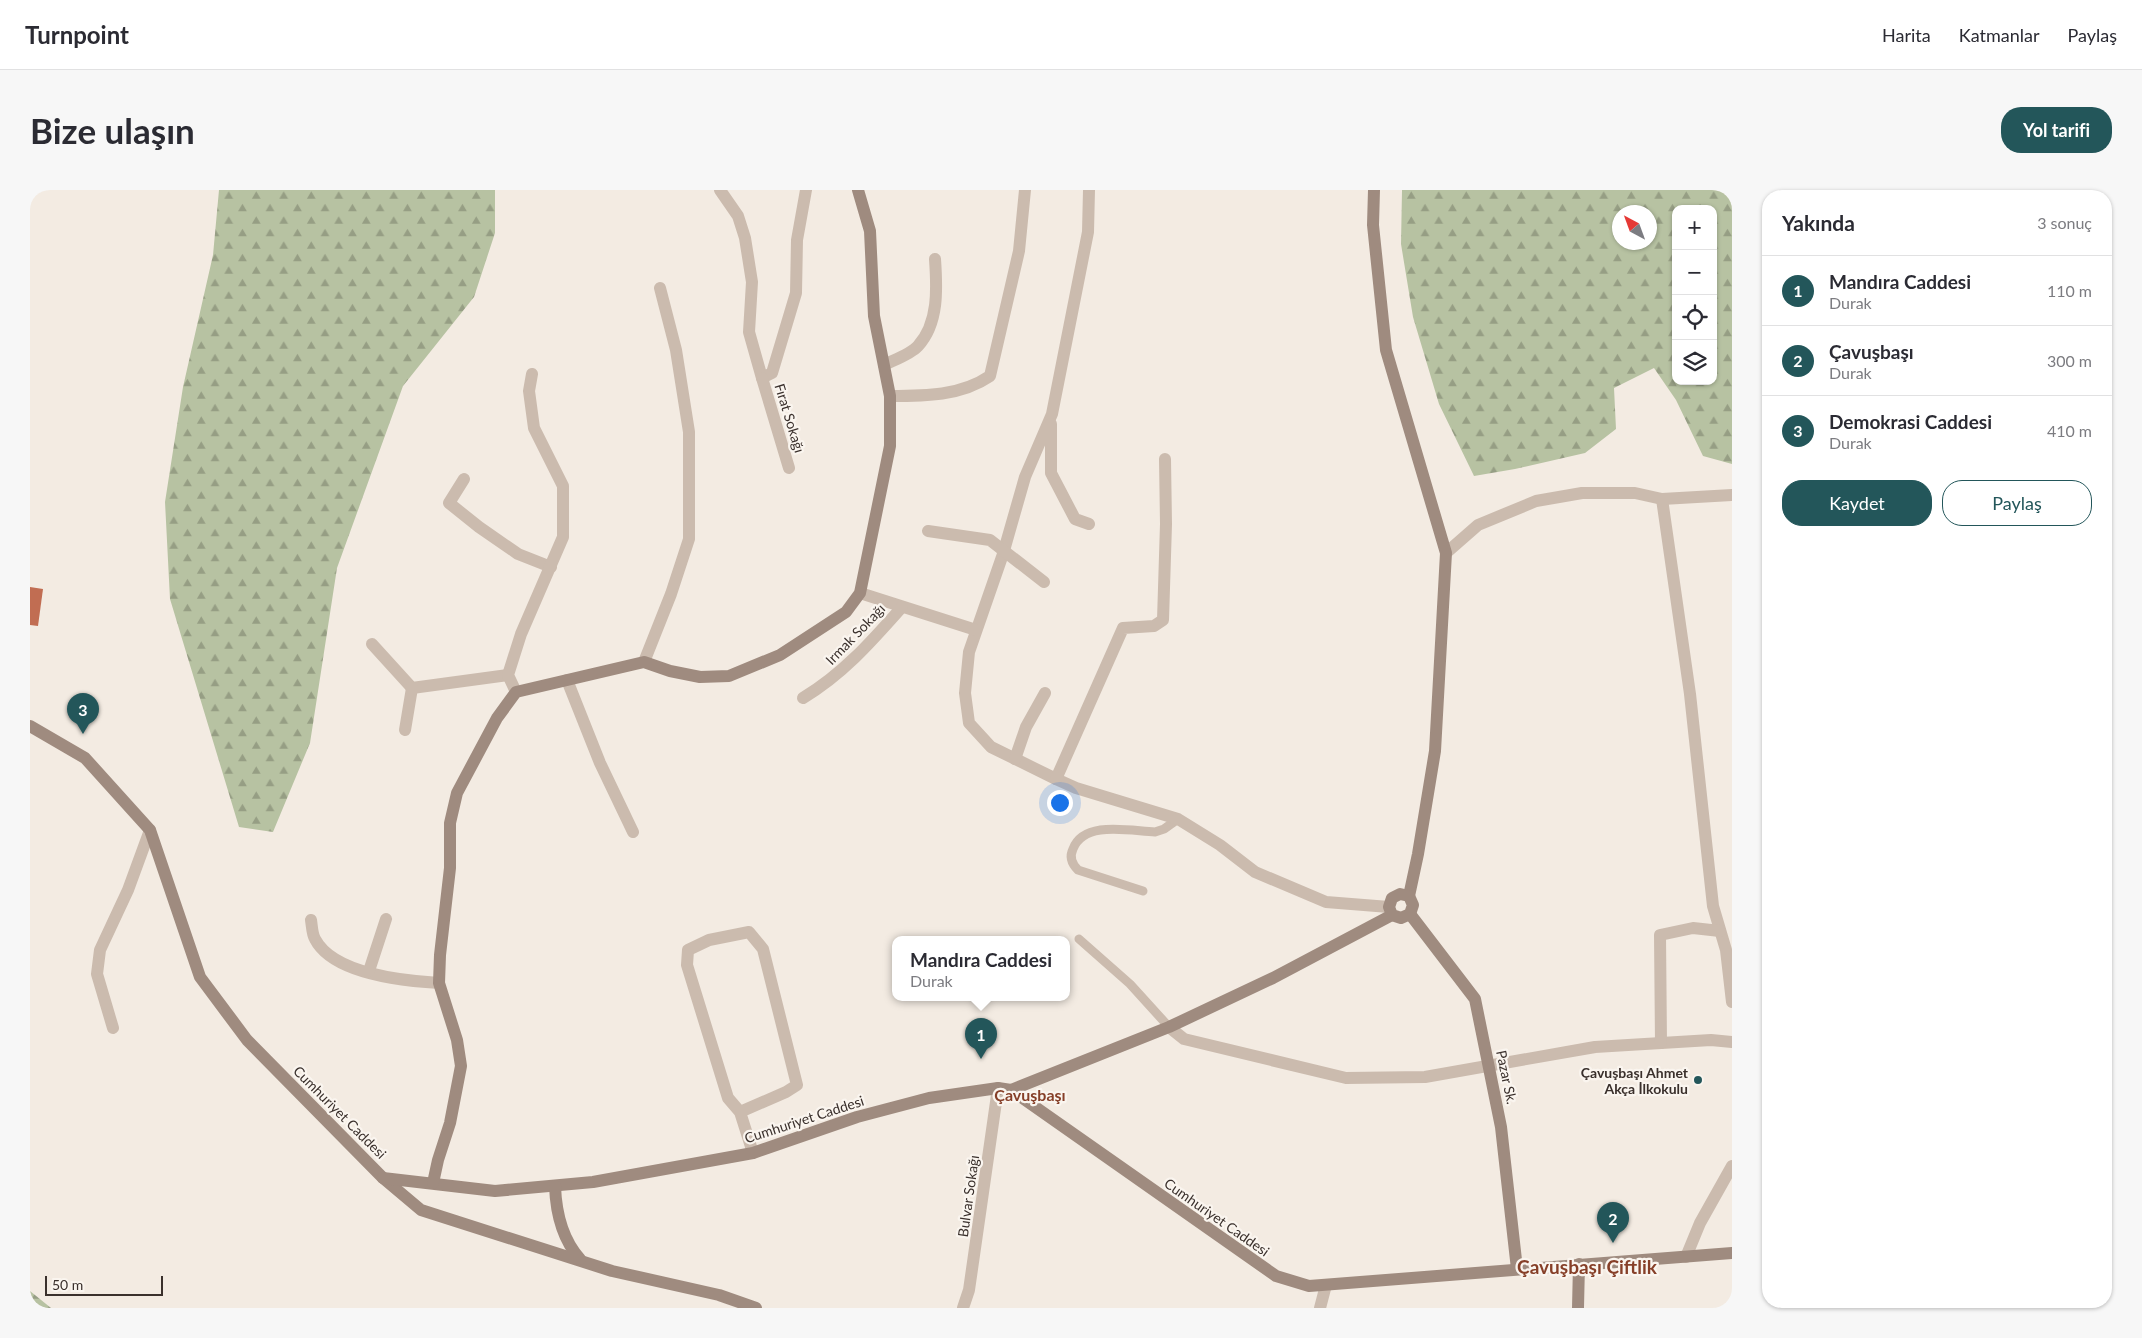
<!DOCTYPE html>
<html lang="tr">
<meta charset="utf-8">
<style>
body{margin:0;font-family:Lato,sans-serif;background:#f7f7f7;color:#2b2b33}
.controls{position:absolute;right:15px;top:15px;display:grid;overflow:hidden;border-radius:10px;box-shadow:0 1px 4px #0004}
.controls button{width:45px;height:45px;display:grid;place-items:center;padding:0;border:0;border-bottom:1px solid #e1e1e2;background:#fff;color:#2b2b33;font:25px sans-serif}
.compass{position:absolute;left:1582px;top:15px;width:45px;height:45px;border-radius:50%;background:#fff;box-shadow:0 1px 4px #0004;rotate:319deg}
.scale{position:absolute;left:15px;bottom:12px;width:118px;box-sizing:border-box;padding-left:5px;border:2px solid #3a302c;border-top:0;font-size:14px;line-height:18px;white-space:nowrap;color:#3a302c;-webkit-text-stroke:4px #faf5ef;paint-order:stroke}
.you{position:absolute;left:1029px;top:612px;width:18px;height:18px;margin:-12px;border:4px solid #fff;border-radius:50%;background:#1a73e8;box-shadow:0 0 0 8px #1a73e833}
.badge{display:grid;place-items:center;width:32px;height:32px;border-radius:50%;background:#23565a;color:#fff;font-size:16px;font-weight:700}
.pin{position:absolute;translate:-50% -41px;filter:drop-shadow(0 1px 2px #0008)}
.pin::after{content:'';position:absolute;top:26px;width:18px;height:15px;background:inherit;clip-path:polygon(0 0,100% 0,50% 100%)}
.popup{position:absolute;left:862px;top:746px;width:178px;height:65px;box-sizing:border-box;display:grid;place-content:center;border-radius:10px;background:#fff;filter:drop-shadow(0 1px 4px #0005);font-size:16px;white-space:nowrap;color:#7c7c81}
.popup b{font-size:19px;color:#2b2b33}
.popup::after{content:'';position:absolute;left:50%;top:100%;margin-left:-10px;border:10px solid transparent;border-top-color:#fff}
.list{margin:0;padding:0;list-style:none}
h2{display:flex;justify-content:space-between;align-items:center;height:65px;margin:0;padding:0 20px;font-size:21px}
h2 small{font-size:16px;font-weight:400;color:#7c7c81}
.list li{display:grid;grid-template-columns:32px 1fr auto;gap:15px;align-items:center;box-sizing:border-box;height:70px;padding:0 20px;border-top:1px solid #e1e1e2}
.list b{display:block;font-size:19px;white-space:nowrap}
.list p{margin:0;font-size:16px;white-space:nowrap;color:#7c7c81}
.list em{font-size:16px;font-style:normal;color:#7c7c81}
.actions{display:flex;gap:10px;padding:15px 20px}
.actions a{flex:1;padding:11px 0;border:1px solid #23565a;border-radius:20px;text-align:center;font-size:18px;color:#23565a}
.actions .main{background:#23565a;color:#fff}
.icon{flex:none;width:28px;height:28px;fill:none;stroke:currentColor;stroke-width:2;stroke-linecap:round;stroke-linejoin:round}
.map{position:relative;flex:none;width:1702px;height:1118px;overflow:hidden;border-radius:20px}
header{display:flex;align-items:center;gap:30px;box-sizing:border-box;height:70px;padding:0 25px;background:#fff;border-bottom:1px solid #e1e1e2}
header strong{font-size:24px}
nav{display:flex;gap:28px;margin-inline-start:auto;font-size:18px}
.intro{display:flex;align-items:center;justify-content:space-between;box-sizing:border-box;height:120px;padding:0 30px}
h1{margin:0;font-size:35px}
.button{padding:12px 22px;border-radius:20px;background:#23565a;color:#fff;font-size:18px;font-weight:700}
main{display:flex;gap:30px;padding:0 30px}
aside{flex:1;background:#fff;border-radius:20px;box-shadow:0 1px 4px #0004}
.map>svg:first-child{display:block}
.forest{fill:url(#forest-firs);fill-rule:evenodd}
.building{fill:#c16d52}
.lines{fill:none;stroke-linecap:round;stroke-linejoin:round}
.lane{stroke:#cbbbae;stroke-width:9}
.street{stroke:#cbbbae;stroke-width:12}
.secondary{stroke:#9f8b7f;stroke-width:12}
.poi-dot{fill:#23565a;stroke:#faf5ef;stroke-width:2}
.labels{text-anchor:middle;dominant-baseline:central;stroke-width:4.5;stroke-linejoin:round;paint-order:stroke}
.street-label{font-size:14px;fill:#3a302c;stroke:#faf5ef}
.poi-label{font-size:14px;font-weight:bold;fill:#3a302c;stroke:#faf5ef;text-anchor:end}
.quarter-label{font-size:16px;font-weight:bold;fill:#863f28;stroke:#faf5ef}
.district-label{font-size:19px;font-weight:bold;fill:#863f28;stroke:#faf5ef}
</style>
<header>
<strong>Turnpoint</strong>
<nav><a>Harita</a><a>Katmanlar</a><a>Paylaş</a></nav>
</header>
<div class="intro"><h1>Bize ulaşın</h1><a class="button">Yol tarifi</a></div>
<main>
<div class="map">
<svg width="1702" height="1118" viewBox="0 0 1702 1118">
<defs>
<pattern id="forest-firs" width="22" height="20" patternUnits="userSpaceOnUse" patternTransform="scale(1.25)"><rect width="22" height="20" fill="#b7c2a2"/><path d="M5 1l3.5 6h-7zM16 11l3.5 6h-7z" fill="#969e84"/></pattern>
</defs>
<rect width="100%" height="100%" fill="#f3ebe2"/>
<g class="forest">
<polygon points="189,0 465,0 465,43 444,107 373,196 307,378 280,553 243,642 209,637 140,409 135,312 153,197 183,65"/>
<path d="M1372,0h330v274l-29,-8 -27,-56 -22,-32 -40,20 2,41 -31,24 -70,16 -41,7 -35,-72 -26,-87 -12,-73zM1646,19h37v172h-37zM1590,22h30v30h-30z"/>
<polygon points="0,1101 21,1118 0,1118"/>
</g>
<polygon class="building" points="0,397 13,399 8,436 0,435"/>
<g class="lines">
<g class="lane">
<path d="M1113,701l-65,-21c-6,-6 -9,-13 -5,-21 11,-29 57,-18 82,-17l9,-3 14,-10"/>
<polyline points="1049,749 1100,794 1139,837"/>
</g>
<g class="street">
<polyline points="690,0 708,26 715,48 722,92 719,142 732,188 742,183 766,103 767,50 776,0"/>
<polyline points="1059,0 1058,42 1022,224 995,287 973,364 939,462 935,503 939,533 961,557 1026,589 1046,598 1148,629 1190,655 1225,682 1296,712 1359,717"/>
<path d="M854,175c10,-5 27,-11 34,-19 21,-23 19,-58 17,-87"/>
<polyline points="732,188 759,278"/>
<path d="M860,206c35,0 71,0 100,-20l29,-125 6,-61"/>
<polyline points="1021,234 1021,283 1045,329 1059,334"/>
<polyline points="434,289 419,313 449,337 488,364 521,377"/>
<polyline points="1632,309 1660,504 1683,716 1696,760 1702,812"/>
<polyline points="898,341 960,350 1014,392"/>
<polyline points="1416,363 1448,335 1506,311 1552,303 1605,303 1632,309 1702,305"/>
<polyline points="830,403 946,440"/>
<polyline points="342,454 382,498 478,485"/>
<polyline points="614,472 641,404 659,349 659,242 646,160 630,98"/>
<polyline points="537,490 570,573 603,642"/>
<polyline points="486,502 478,485 491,444 533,347 533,296 504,238 499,201 502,184"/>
<path d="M773,508c40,-24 68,-56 99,-91"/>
<polyline points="375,540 382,498"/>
<polyline points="985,569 996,537 1015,503"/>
<polyline points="1026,589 1093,438 1124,436 1133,430 1136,334 1135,269"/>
<path d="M281,730c1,6 1,14 4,19 18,35 89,42 124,44"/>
<polyline points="339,781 356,729"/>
<polyline points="1139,837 1154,849 1316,888 1395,887 1565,857 1681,850 1702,852"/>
<polyline points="83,838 67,784 70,760 98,700 120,640"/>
<polyline points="1631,853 1630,745 1663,738 1690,741"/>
<polyline points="710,922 756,902 767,895 733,759 719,742 679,750 658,760 657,775 698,908 710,922 723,963"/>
<polyline points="1656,1067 1670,1033 1702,976"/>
<polyline points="933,1118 939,1100 968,898"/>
<polyline points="1290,1118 1296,1095"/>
</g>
<g class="secondary">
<polyline points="1344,0 1343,35 1356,160 1416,363 1405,561 1388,664 1379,706"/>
<polyline points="0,536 55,568 120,640 170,787 217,850 353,988 391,1020 582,1081 689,1105 726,1118"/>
<polyline points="1380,724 1445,809 1471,937 1487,1079"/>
<polyline points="981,900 1139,837 1243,788 1362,725 1371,728 1380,724 1383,715 1379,706 1370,704 1362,708 1359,717 1362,725"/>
<polyline points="353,988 465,1001 563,992 723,963 827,927 899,908 968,898 981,900 1246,1086 1279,1096 1702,1063"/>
<polyline points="403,993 408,970 420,933 431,876 427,850 409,793 410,765 420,678 420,633 427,603 467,528 486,502 614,472 640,481 670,487 699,486 750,465 816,422 830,403 860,256 860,206 844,126 840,41 828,0"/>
<path d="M525,996c1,27 7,53 25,73"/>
<polyline points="1548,1118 1549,1074"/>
</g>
</g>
<circle class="poi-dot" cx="1668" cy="890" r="5"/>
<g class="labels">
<g class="street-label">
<text transform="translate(760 228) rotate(73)">Fırat Sokağı</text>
<text transform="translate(825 444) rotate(-46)">Irmak Sokağı</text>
<text transform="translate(1477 887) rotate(78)">Pazar Sk.</text>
<text transform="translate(310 922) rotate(45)">Cumhuriyet Caddesi</text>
<text transform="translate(774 929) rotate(-18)">Cumhuriyet Caddesi</text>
<text transform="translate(938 1006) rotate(-82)">Bulvar Sokağı</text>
<text transform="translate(1187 1027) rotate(35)">Cumhuriyet Caddesi</text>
</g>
<g class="poi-label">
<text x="1658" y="882">Çavuşbaşı Ahmet<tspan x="1658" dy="16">Akça İlkokulu</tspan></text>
</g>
<g class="quarter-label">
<text x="1000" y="904">Çavuşbaşı</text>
</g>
<g class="district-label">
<text x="1557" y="1076">Çavuşbaşı Çiftlik</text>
</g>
</g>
</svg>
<div class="controls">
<button>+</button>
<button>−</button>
<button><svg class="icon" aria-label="locate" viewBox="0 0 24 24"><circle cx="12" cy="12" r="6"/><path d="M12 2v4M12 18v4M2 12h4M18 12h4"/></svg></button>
<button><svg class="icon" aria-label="layers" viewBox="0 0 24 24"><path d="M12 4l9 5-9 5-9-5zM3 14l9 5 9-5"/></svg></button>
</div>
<svg class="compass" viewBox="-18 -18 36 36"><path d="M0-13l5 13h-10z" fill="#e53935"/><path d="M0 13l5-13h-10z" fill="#7c7c81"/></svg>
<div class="scale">50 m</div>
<div class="you"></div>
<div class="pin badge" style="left:951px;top:869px">1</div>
<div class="popup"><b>Mandıra Caddesi</b>Durak</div>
<div class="pin badge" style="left:1583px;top:1053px">2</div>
<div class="pin badge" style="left:53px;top:544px">3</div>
</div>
<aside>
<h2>Yakında<small>3 sonuç</small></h2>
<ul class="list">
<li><span class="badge">1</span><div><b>Mandıra Caddesi</b><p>Durak</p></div><em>110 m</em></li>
<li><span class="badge">2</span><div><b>Çavuşbaşı</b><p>Durak</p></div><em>300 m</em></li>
<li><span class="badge">3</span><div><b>Demokrasi Caddesi</b><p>Durak</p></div><em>410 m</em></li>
</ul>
<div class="actions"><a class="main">Kaydet</a><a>Paylaş</a></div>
</aside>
</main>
